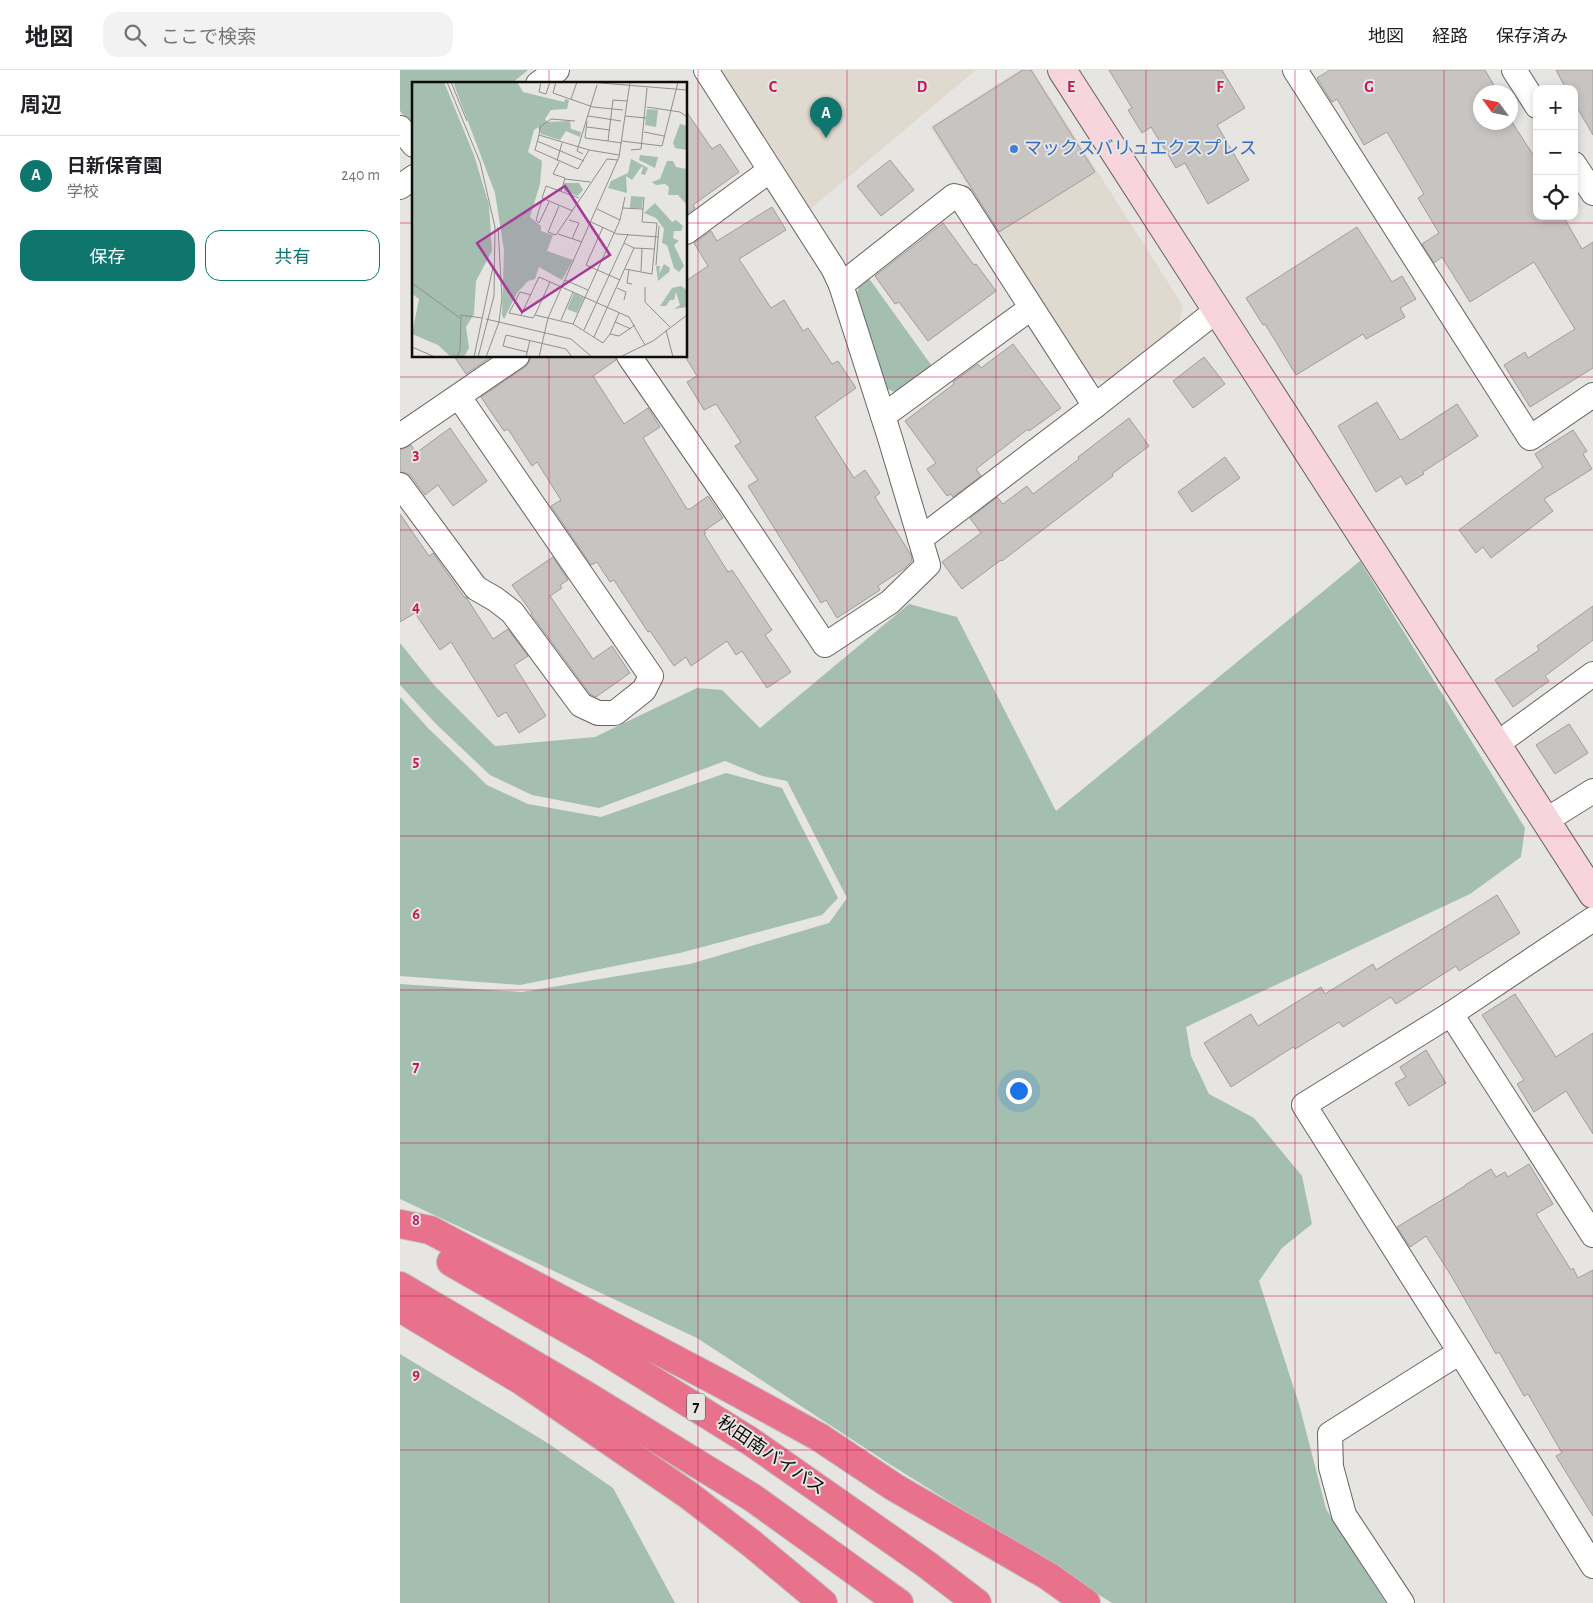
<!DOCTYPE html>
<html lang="ja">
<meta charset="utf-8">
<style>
body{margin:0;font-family:"Alegreya Sans","Noto Sans JP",sans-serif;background:#f2f2f2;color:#202124}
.controls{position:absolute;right:15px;top:15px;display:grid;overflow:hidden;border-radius:10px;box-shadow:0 2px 8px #0003}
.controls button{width:45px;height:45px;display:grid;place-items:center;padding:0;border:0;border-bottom:1px solid #e0e0e0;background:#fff;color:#202124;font:25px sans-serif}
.compass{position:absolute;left:1073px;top:15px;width:45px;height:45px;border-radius:50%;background:#fff;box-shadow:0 2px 8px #0003;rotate:303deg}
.you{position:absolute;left:618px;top:1020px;width:18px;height:18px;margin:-12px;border:4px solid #fff;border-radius:50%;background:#1a73e8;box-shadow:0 0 0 8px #1a73e833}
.badge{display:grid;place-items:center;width:32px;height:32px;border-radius:50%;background:#0f766e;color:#fff;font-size:16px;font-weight:700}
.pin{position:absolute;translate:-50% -41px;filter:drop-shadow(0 1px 2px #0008)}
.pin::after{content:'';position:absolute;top:26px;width:18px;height:15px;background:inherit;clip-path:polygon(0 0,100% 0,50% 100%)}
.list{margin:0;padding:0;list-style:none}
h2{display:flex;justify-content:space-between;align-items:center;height:65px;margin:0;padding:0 20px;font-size:21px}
h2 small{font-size:16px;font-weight:400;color:#757577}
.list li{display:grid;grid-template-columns:32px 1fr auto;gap:15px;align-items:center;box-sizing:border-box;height:80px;padding:0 20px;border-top:1px solid #e0e0e0}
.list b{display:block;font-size:19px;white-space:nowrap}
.list p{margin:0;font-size:16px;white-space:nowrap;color:#757577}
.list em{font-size:16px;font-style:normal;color:#757577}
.actions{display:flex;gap:10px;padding:15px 20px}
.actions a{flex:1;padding:11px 0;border:1px solid #0f766e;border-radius:15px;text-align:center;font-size:18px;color:#0f766e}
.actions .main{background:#0f766e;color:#fff}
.icon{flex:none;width:28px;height:28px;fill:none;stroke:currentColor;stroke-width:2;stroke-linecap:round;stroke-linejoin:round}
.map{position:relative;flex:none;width:1193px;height:1533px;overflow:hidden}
header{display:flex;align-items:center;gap:30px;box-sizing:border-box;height:70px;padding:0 25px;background:#fff;border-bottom:1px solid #e0e0e0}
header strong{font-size:24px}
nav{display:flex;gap:28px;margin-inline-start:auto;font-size:18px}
.search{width:350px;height:45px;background:#f2f2f2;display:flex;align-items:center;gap:12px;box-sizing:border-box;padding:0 18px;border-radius:15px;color:#757577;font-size:19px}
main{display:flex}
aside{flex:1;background:#fff}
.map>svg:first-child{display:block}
.built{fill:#dfd9cf}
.green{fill:#a4beb0}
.building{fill:#c7c4c1;stroke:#a09e9b}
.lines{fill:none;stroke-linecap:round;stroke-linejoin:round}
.street-casing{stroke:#666562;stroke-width:26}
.secondary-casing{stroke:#666562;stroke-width:30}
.highway-casing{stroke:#c0c0c0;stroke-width:30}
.street{stroke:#fff;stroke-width:24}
.secondary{stroke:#f8d5dc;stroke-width:28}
.highway{stroke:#e8728b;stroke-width:28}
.grid{fill:none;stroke:#c2185b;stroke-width:1;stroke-opacity:0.55}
.shop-dot{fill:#3f7fe0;stroke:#e7e5e2;stroke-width:2}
.labels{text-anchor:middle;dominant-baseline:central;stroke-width:4;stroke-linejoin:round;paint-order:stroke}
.shield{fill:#e7e5e2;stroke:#4f4e4c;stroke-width:1}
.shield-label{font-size:16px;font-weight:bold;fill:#0e0d0c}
.shop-label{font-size:18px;fill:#366cbe;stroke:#e7e5e2;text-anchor:start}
.street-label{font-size:18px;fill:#0e0d0c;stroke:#e7e5e2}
.inset-road{fill:none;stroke:#908f8c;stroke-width:1}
.view{fill:#a73997;fill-opacity:0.15;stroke:#a73997;stroke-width:2.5}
.inset-edge{fill:none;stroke:#0e0d0c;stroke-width:2.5}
.grid-label{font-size:16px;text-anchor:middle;font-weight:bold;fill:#c2185b;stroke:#e7e5e2;stroke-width:4;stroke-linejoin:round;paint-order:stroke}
</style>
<header>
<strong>地図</strong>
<div class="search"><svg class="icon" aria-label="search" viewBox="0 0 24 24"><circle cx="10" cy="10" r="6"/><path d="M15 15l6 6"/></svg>ここで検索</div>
<nav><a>地図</a><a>経路</a><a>保存済み</a></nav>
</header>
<main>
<aside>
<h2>周辺<small></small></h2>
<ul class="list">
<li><span class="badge">A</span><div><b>日新保育園</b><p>学校</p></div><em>240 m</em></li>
</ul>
<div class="actions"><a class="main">保存</a><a>共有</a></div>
</aside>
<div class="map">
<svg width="1193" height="1533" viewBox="0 0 1193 1533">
<rect width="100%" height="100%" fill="#e7e5e2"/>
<g class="built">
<polygon points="313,0 576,0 408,141"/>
<polygon points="619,0 633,0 783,236 778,258 711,312 692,308 530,57"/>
</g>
<g class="green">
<polygon points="0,0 128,0 111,14 14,14 14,58 0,41"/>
<polygon points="468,207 534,299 500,324 482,317 456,226 460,214"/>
<polygon points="960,491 1125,758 1121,787 1070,824 786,957 791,986 809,1024 854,1048 902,1106 912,1154 882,1178 859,1211 899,1334 926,1439 986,1533 712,1533 491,1395 297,1268 0,1129 0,914 122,922 290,894 429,853 447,828 387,711 362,706 325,691 199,738 132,725 90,705 36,654 0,615 0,573 34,615 95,676 195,667 297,618 322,620 360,658 509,534 557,547 656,741"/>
<polygon points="0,627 28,658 87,715 128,734 201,747 326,703 382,718 438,828 422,845 280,883 120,915 0,906"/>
<polygon points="0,1284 146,1372 213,1418 275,1533 0,1533"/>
</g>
<g class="building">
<polygon points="623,0 631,0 695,102 599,162 533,57"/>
<polygon points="709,0 822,0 845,38 817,55 849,110 808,134 785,93 776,98 751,57 742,63 728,40 732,38"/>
<polygon points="930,0 1085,0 1098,22 1080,22 1080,52 1110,52 1110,49 1137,91 1137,146 1163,146 1182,179 1193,172 1193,298 1130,337 1104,295 1125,282 1128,288 1175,259 1134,192 1070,232 1042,187 1034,193 1022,174 1039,163 1018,128 1024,124 987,62 964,75 937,29 932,32 917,8"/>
<polygon points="1156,0 1193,0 1193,65 1174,32 1174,19 1166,19"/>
<polygon points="286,41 312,79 320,74 339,102 293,135 295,138 286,145"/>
<polygon points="490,90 514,120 481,146 457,116"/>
<polygon points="372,137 386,160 339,189 371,238 384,230 403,261 408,258 432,294 438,291 456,318 415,347 454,408 465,400 480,423 475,427 511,485 512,491 505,498 478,516 480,520 437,548 426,530 421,533 348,416 358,410 335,376 341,372 316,334 304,340 287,312 297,306 286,288 286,211 308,196 294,173 311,161 317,171"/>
<polygon points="543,153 574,195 576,194 596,221 528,271 499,232 495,234 475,206"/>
<polygon points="957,157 992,212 1002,206 1016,229 1000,238 1005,247 966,269 963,264 896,305 865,254 863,255 846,228"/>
<polygon points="613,274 661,338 629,361 628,359 576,399 581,406 553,427 551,424 547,426 527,399 536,393 505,351 554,314 553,312 578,294 581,298"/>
<polygon points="54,286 92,286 66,304"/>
<polygon points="131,286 215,286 216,290 193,306 224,354 248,338 260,357 243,368 287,439 290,439 308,426 323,448 304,461 306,463 304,464 328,502 332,500 372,560 365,565 391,602 367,618 342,581 336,585 327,571 291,596 286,587 274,596 250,561 248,562 214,510 210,512 197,492 191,495 151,436 161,430 137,392 132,396 108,359 104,361 81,327 125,297 129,292"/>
<polygon points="804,287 825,314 793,338 773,311"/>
<polygon points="977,332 1000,370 1003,369 1057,334 1078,366 1023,402 1024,404 1006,415 1001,406 976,422 938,356"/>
<polygon points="729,348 749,376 712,404 713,406 674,436 602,491 601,490 562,519 542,492 581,463 570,448 597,427 603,434 627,416 633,424 679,389 678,387"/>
<polygon points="50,358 87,411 53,436 38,415 25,425 11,406 6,403 0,402 0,380 11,375 16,383"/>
<polygon points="1173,360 1187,381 1183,384 1192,399 1144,429 1153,441 1091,488 1083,477 1076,483 1059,460 1143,397 1135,384"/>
<polygon points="825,387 840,408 792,442 778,422"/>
<polygon points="0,444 29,486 33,483 65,528 66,527 93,569 108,559 128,586 114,595 146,646 119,663 106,642 98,647 51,572 40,580 15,543 0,552"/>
<polygon points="153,487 168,510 160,515 162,518 150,526 193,589 212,576 230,603 196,627 190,624 131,544 132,543 112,515"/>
<polygon points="1193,536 1193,570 1145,606 1149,611 1113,637 1095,610 1139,580 1137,576"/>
<polygon points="1169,654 1188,683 1155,704 1136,675"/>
<polygon points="1097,825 1120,863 1059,901 1056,896 996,934 991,927 943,957 939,952 895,979 893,977 831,1017 804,973 851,944 858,956 921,917 925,924 973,894 976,900"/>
<polygon points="1115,924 1156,987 1193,963 1193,1064 1166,1021 1134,1042 1117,1014 1124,1010 1082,945"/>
<polygon points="1026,980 1046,1013 1009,1036 995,1013 1006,1007 1000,997"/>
<polygon points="1129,1094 1153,1134 1136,1144 1171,1200 1173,1198 1178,1208 1193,1200 1193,1446 1156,1386 1162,1383 1128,1324 1124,1326 1099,1282 1096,1284 1052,1207 1026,1166 1010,1177 997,1157 1065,1116 1065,1115 1091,1099 1096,1107 1105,1102 1108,1107"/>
</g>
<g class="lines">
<g class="street-casing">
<g id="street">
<polyline points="895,0 1130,368 1193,325"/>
<polyline points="1114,0 1137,36"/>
<polyline points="138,14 157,0"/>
<polyline points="0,58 14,75"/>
<polyline points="1174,94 1193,123"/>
<polyline points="0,117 14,107"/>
<polyline points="286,162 369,101"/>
<polyline points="441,215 554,126 561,128 695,336"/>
<polyline points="229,286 329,431 425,575 490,532 528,495 490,368 441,215 433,198 306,0"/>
<polyline points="483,346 631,238"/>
<polyline points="0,366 117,286"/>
<polyline points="0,415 76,518 95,529 112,542 181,635 198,643 215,643 244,620 251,606 59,327"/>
<polyline points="520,469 695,336 816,241"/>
<polyline points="1097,674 1193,604"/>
<polyline points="1145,751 1193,721"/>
<polyline points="1193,849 1051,944 904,1035 1060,1282 1193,1496"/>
<polyline points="1051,944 1193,1165"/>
<polyline points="1002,1533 944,1445 931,1397 930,1364 1060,1282"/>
</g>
</g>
<g class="secondary-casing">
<polyline id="secondary" points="662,0 1193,824"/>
</g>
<g class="highway-casing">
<g id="highway">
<polyline points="0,1154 30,1160 320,1313 419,1367 494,1417 648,1506 686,1533"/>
<polyline points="51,1192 197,1276 350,1371 526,1494 577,1533"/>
<polyline points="0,1216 184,1324 353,1428 499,1533"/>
<polyline points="7,1242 122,1311 287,1424 351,1473 423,1533"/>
</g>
</g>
<use href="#street" class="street"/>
<use href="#secondary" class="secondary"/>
<use href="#highway" class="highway"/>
</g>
<path class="grid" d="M149,0v14M298,0v1533M447,0v1533M596,0v1533M746,0v1533M895,0v1533M1044,0v1533M0,153h14M286,153h907M149,286v1247M0,307h1193M0,460h1193M0,613h1193M0,766h1193M0,920h1193M0,1073h1193M0,1226h1193M0,1380h1193"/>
<circle class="shop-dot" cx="614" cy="79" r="5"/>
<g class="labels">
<rect class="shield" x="287" y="1323.5" width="18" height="27" rx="4"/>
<g class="shield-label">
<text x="296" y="1337">7</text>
</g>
<g class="shop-label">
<text x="624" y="79">マックスバリュエクスプレス</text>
</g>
<g class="street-label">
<text transform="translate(371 1386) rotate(34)">秋田南バイパス</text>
</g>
</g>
<g transform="translate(12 12)">
<rect width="275" height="275" fill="#e7e5e2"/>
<path d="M0,0h32l30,73 15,50 3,46 -16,30 -2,33 -8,13 3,21 -5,9h-13l-13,-12 -26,-11 7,-35 -7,-5zM41,0h64l6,10 41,10 1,-3 4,1 -2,9 -16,1 -6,9 2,3 23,-1 1,8 10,3 -1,5 -14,-6 -6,9 -19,-6 -3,-7 -4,3 -6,22 14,9 -2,23 -10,33 11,9v5l12,4 -6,16 26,9 -11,20 -23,-13 -4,12 -7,2 -11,12 -13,26 -2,-4 2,-65 -9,-57zM235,27l11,1 -2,17 -11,-2zM268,42l7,2v24l-12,-2 -2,-5zM228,73l18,2 -3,11 -16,-8zM219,77l17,9 -3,7 -4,-1 2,-6 -1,-2 -10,14 -6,-4 1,17 -19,-5 3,-7 17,-8zM255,79h6l3,6 11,2 -1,35 -8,-9h-10l1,-8 -4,-3 -9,1 -4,-3 8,-3zM152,101h15l4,7 -5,6 -14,-5zM219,114l12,1 -1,11h-12zM243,121l17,19 4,-2 7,6 -2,5h-7l-1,7 6,3 -5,4 10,21 -5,6 -5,-4 -7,-23 -5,-2 2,-14 -8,-11 -12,-5zM252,182l6,4 -1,4 -11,9 -2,-15h4l-1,8zM269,204l6,4v17l-13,2 6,-4 -4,-13 -2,8h-4l-4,6h-6l12,-18zM162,211l10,5 -7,15 -10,-4z" fill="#a4beb0"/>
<path class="inset-road" d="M35,0l33,80 15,65 -1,69 -16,61M39,0l16,39M129,0l-2,10 7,2 4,-12M144,0l-3,11 40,14 30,3M177,0l98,8M159,17l6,-17M235,25l33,5 7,5M176,34l33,5M213,34l21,2M175,39l-2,17 23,3M175,45l23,3M232,50l20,4M127,53l1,-8 11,-8 24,2M125,59l47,20M210,59l40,5 16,-64M210,61l-14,-2 5,-41 14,1M177,68l-11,19 -43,-19 4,-15 50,15 30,5M219,68l10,-1 6,-61M171,72l-6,-3 20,-66M145,79l5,-18M147,80l-6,12 12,4 -4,14M153,97l25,3M130,118l-6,20 3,3 10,-21M147,124l-11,26 8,3 51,-76 11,1M211,126l20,1M185,127l23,11M161,129l-31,-13 4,-12 33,12M157,138l10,3 -7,16M179,140l26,12 41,3M191,145l-17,38 34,15M146,152l24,8M222,166l20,1M244,183l3,-39M213,187l27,5 5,-51 -15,-1 2,-25M217,187l-2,14 5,1M229,189l1,-23M153,198l23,10M0,201l48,35M233,205v15l25,25M205,206l9,4 -2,8M119,213l-11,-3 -11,21 24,5 2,-3 38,9 30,19 7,-9 9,2 16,-11M109,233l18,-38 90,40 16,28M123,233l15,-33M74,237l85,20 21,18M149,238l12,-28M203,240l16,7M161,242l47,-104 5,-23M172,248l40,-87M254,248l7,27M198,252l9,-21M182,255l40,-89 -10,-5 4,-9M0,265l23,10M115,270l-24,-6 3,-11 60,14 6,8M45,275l3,-7 1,-35 21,3M62,275l19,-90M74,275l13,-35 3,-24 -4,-71M114,275l4,-17M127,275l9,-39 71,-161 11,-75M208,275l33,-16 34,-26"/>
<path class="view" d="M153,104l45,69 -88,57 -45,-69z"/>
<rect width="275" height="275" class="inset-edge"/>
</g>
<g class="grid-label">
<text x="373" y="22">C</text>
<text x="522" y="22">D</text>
<text x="671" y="22">E</text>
<text x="820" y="22">F</text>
<text x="969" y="22">G</text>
<text x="16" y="389">3</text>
<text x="16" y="542">4</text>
<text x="16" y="696">5</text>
<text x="16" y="849">6</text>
<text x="16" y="1002">7</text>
<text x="16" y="1155">8</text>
<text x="16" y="1309">9</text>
</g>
</svg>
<div class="controls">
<button>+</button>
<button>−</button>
<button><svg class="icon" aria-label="locate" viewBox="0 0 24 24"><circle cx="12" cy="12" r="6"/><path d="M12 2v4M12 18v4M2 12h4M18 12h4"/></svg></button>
</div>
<svg class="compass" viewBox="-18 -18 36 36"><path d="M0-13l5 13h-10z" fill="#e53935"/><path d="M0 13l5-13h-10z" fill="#757577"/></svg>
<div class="you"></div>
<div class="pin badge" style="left:426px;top:68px">A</div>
</div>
</main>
